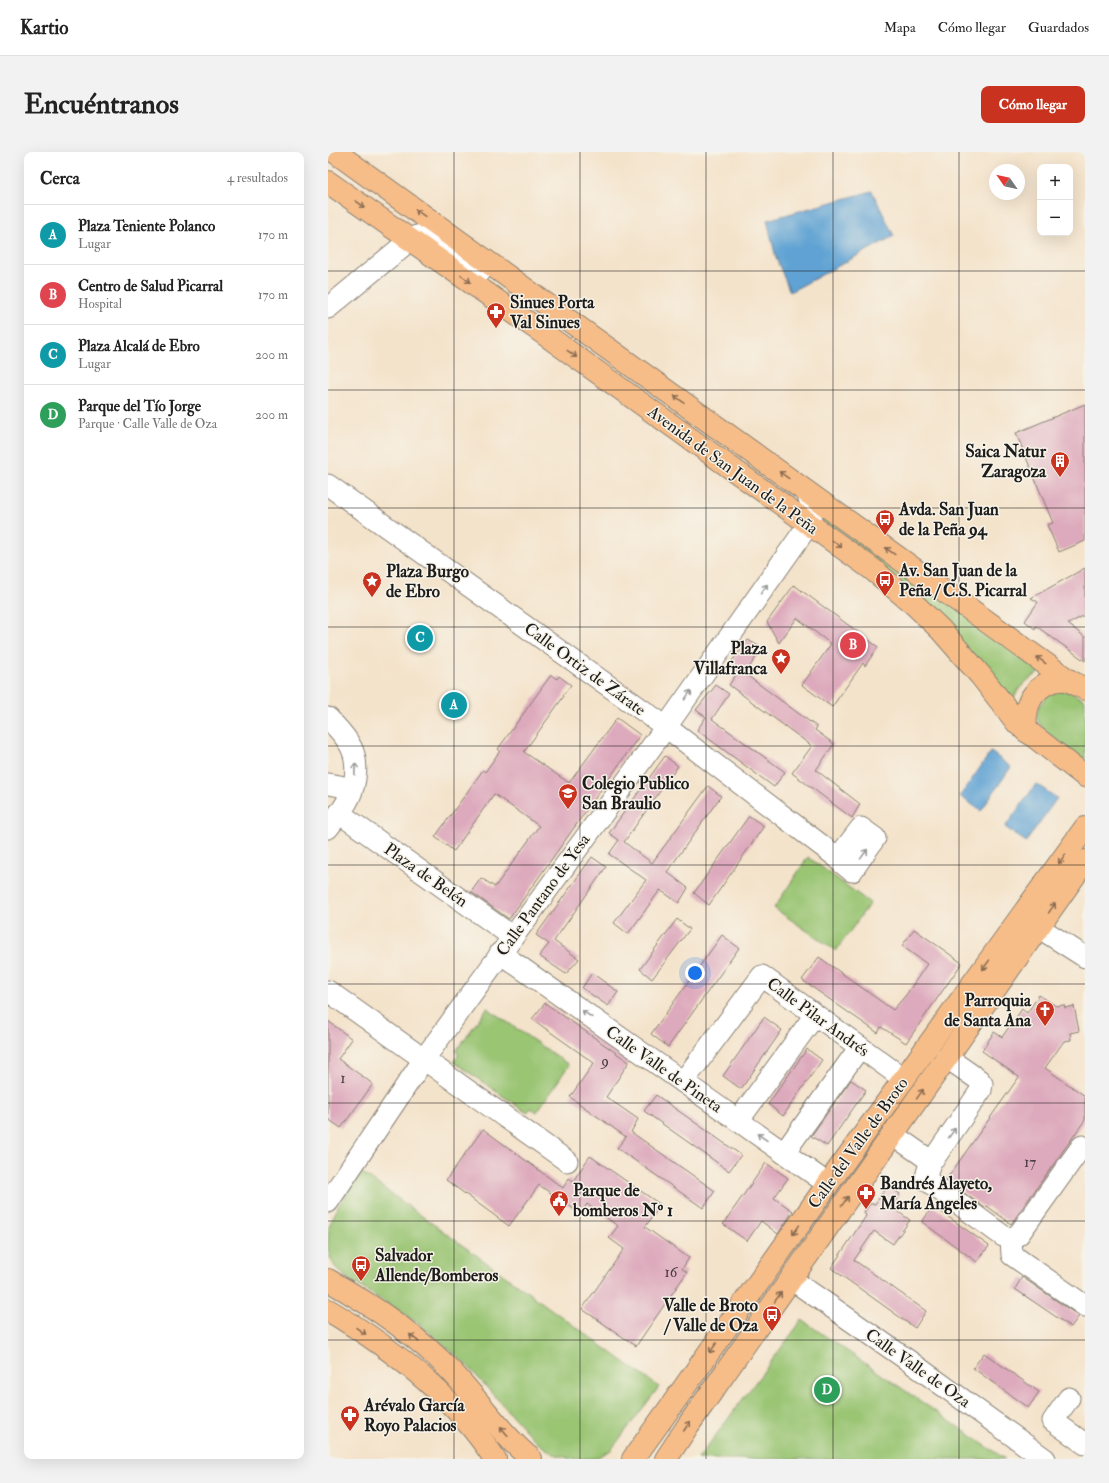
<!DOCTYPE html>
<html lang="es">
<meta charset="utf-8">
<style>
body{margin:0;font-family:"IM FELL Double Pica",serif;background:#f2f2f2;color:#222}
.controls{position:absolute;right:12px;top:12px;display:grid;overflow:hidden;border-radius:8px;box-shadow:0 4px 16px #0002}
.controls button{width:36px;height:36px;display:grid;place-items:center;padding:0;border:0;border-bottom:1px solid #e0e0e0;background:#fff;color:#222;font:20px sans-serif}
.compass{position:absolute;left:661px;top:12px;width:36px;height:36px;border-radius:50%;background:#fff;box-shadow:0 4px 16px #0002;rotate:304deg}
.you{position:absolute;left:367px;top:821px;width:14px;height:14px;margin:-10px;border:3px solid #fff;border-radius:50%;background:#1a73e8;box-shadow:0 0 0 6px #1a73e833}
.badge{display:grid;place-items:center;width:26px;height:26px;border-radius:50%;background:#c8321e;color:#fff;font-size:13px;font-weight:700}
.pin{position:absolute;translate:-50% -50%;border:2px solid #fff;box-shadow:0 1px 4px #0006}
.list{margin:0;padding:0;list-style:none}
h2{display:flex;justify-content:space-between;align-items:center;height:52px;margin:0;padding:0 16px;font-size:17px}
h2 small{font-size:13px;font-weight:400;color:#767676}
.list li{display:grid;grid-template-columns:26px 1fr auto;gap:12px;align-items:center;box-sizing:border-box;height:60px;padding:0 16px;border-top:1px solid #e0e0e0}
.list b{display:block;font-size:15px;white-space:nowrap}
.list p{margin:0;font-size:13px;white-space:nowrap;color:#767676}
.list em{font-size:13px;font-style:normal;color:#767676}
.map{position:relative;flex:none;width:757px;height:1307px;overflow:hidden;border-radius:8px}
header{display:flex;align-items:center;gap:24px;box-sizing:border-box;height:56px;padding:0 20px;background:#fff;border-bottom:1px solid #e0e0e0}
header strong{font-size:19px}
nav{display:flex;gap:22px;margin-inline-start:auto;font-size:14px}
.intro{display:flex;align-items:center;justify-content:space-between;box-sizing:border-box;height:96px;padding:0 24px}
h1{margin:0;font-size:28px}
.button{padding:10px 18px;border-radius:8px;background:#c8321e;color:#fff;font-size:14px;font-weight:700}
main{display:flex;gap:24px;padding:0 24px}
aside{flex:1;background:#fff;border-radius:8px;box-shadow:0 4px 16px #0002}
.map>svg:first-child{display:block}
.green{fill:#9ac573;stroke:#5b7048}
.water{fill:#5ea2d3;stroke:#3d5f78}
.building{fill:#dda9bc}
.lines{fill:none;stroke-linecap:round;stroke-linejoin:round}
.minor-casing{stroke:#888074;stroke-width:23}
.major-casing{stroke:#888074;stroke-width:24}
.minor{stroke:#fff;stroke-width:21}
.major{stroke:#f7bd88;stroke-width:22}
.oneway{stroke:#8a6c52}
.oneway2{stroke:#999}
.grid{fill:none;stroke:#1c1c1c;stroke-width:1;stroke-opacity:0.55}
.labels{text-anchor:middle;dominant-baseline:central;stroke-width:3;stroke-linejoin:round;paint-order:stroke}
.number-label{font-size:15px;fill:#4c3f44}
.poi-label{font-size:17px;font-weight:bold;fill:#1c1c1c;stroke:#f7f3e8;text-anchor:start}
.street-label{font-size:17px;fill:#1c1c1c;stroke:#f7f3e8}
</style>
<header>
<strong>Kartio</strong>
<nav><a>Mapa</a><a>Cómo llegar</a><a>Guardados</a></nav>
</header>
<div class="intro"><h1>Encuéntranos</h1><a class="button">Cómo llegar</a></div>
<main>
<aside>
<h2>Cerca<small>4 resultados</small></h2>
<ul class="list">
<li><span class="badge" style="background:#0f9aa8">A</span><div><b>Plaza Teniente Polanco</b><p>Lugar</p></div><em>170 m</em></li>
<li><span class="badge" style="background:#e0444e">B</span><div><b>Centro de Salud Picarral</b><p>Hospital</p></div><em>170 m</em></li>
<li><span class="badge" style="background:#0f9aa8">C</span><div><b>Plaza Alcalá de Ebro</b><p>Lugar</p></div><em>200 m</em></li>
<li><span class="badge" style="background:#2e9e5b">D</span><div><b>Parque del Tío Jorge</b><p>Parque · Calle Valle de Oza</p></div><em>200 m</em></li>
</ul>
</aside>
<div class="map">
<svg width="757" height="1307" viewBox="0 0 757 1307">
<rect width="100%" height="100%" fill="#f7f3e8"/>
<filter id="ink" filterUnits="userSpaceOnUse"><feTurbulence type="fractalNoise" baseFrequency=".025" numOctaves="2"/><feDisplacementMap in="SourceGraphic" scale="8" xChannelSelector="R" yChannelSelector="G"/><feConvolveMatrix kernelMatrix="1 2 1 2 8 2 1 2 1" color-interpolation-filters="sRGB"/></filter>
<filter id="wash" filterUnits="userSpaceOnUse"><feTurbulence type="fractalNoise" baseFrequency=".012" numOctaves="4" result="noise"/><feDisplacementMap in="SourceGraphic" scale="16" xChannelSelector="R" yChannelSelector="G"/><feGaussianBlur stdDeviation="0.9" result="paint"/><feColorMatrix in="noise" values="0 0 0 0 0 0 0 0 0 0 0 0 0 0 0 0 0 1.4 0 .05"/><feComposite in="paint" operator="in"/></filter>
<g filter="url(#wash)">
<rect width="100%" height="100%" fill="#f4e3cb"/>
<g class="green">
<path d="M494,355l219,165c-13,7 -24,15 -28,30l-195,-180z"/>
<path d="M731,538l11,2 15,8v60c-12,-8 -40,-26 -46,-37 -4,-7 -2,-15 3,-21 5,-7 8,-9 17,-12z"/>
<polygon points="480,705 542,751 508,799 446,756"/>
<polygon points="159,856 241,913 209,960 203,956 199,961 126,910 131,902 128,899"/>
<polygon points="33,1020 331,1235 283,1298 268,1306 243,1307 226,1302 208,1290 135,1209 90,1171 20,1127 7,1115 2,1105 0,1096 1,1075 10,1054"/>
<polygon points="474,1168 677,1307 370,1307"/>
</g>
<g class="water">
<polygon points="544,39 566,84 462,140 448,106 439,68"/>
<polygon points="663,600 683,615 653,659 632,644"/>
<polygon points="708,632 729,646 698,690 677,675"/>
</g>
<g id="blocks">
<g class="building">
<polygon points="757,252 757,389 731,400 719,373 725,371 688,281"/>
<polygon points="757,416 757,463 740,472 757,485 757,509 708,474 707,477 697,469 710,450 703,446"/>
<polygon points="466,433 550,495 537,514 535,511 504,555 474,533 503,492 469,466 451,491 439,470"/>
<polygon points="420,488 434,496 417,522 489,575 487,578 506,592 488,618 532,652 524,666 464,621 484,594 401,533 410,520 401,513"/>
<polygon points="223,523 229,527 231,524 243,533 235,543 236,544 196,600 241,631 289,566 312,583 181,767 143,740 153,726 167,735 211,674 166,642 126,699 107,685 155,618 157,620 172,599 170,597"/>
<polygon points="388,533 401,542 384,567 457,620 446,635 369,578 378,565 368,558"/>
<polygon points="337,604 350,614 296,690 324,711 380,634 393,644 339,720 360,736 351,751 332,738 300,782 286,771 318,728 281,702 291,688 281,681"/>
<polygon points="421,664 436,674 381,753 366,741"/>
<polygon points="264,705 278,715 226,789 251,807 238,822 211,804 221,792 208,783"/>
<polygon points="349,767 362,777 324,827 312,817"/>
<polygon points="586,777 634,811 578,891 553,875 550,881 474,828 491,805 565,858 578,843 599,812 574,794"/>
<polygon points="394,783 411,796 340,895 323,882"/>
<polygon points="264,821 290,840 280,854 254,836"/>
<polygon points="711,843 728,854 736,853 737,856 746,854 751,879 742,881 743,888 736,889 717,916 757,944 757,968 683,1072 659,1054 657,1056 618,1028 691,925 654,899 666,880 674,885 694,857 699,861"/>
<polygon points="217,851 301,910 278,945 310,967 303,980 387,1039 375,1056 289,996 298,985 242,945 266,911 204,867"/>
<polygon points="436,865 454,878 413,937 395,924"/>
<polygon points="0,869 24,887 10,907 45,932 13,976 0,967"/>
<polygon points="479,897 494,908 455,964 440,952"/>
<polygon points="523,928 538,938 499,994 483,984"/>
<polygon points="328,943 413,1003 401,1019 316,959"/>
<polygon points="155,977 235,1036 241,1026 245,1029 262,1004 333,1053 317,1075 361,1106 354,1117 359,1120 308,1194 254,1157 296,1097 281,1086 290,1074 259,1052 253,1062 211,1033 181,1074 118,1028"/>
<polygon points="438,1011 460,1026 446,1046 465,1059 450,1082 433,1069 419,1089 395,1072"/>
<polygon points="560,1034 572,1042 563,1055 582,1068 565,1092 546,1079 526,1108 598,1159 587,1176 503,1116 538,1064 536,1060 542,1052 547,1052"/>
<polygon points="605,1054 661,1094 649,1110 594,1070"/>
<polygon points="694,1125 751,1164 743,1175 687,1137"/>
<polygon points="656,1201 711,1240 700,1256 645,1216"/>
</g>
</g>
</g>
<g filter="url(#ink)">
<use href="#blocks" fill-opacity="0" stroke="#888074" stroke-width="1"/>
<g class="lines">
<g class="minor-casing">
<g id="minor">
<path d="M0,156l82,-68c7,-6 13,-6 21,-3l51,33"/>
<polyline points="0,333 338,575 510,706 514,711 524,719 547,686 533,676 510,706"/>
<path d="M0,566c8,9 18,18 23,29 8,15 5,37 -2,51 -5,11 -14,21 -21,30"/>
<polyline points="0,632 12,634 23,640"/>
<polyline points="11,661 185,785"/>
<polyline points="710,775 757,805"/>
<polyline points="172,801 500,1032"/>
<polyline points="0,839 239,1009"/>
<polyline points="355,930 434,824 576,927"/>
<polyline points="410,969 487,863"/>
<polyline points="564,982 597,1005 603,1007 607,1005 653,938 654,932 651,928 618,905"/>
<polyline points="456,1001 532,895"/>
<polyline points="603,1007 598,1025 601,1030 675,1084 683,1087 691,1082 754,994"/>
<path d="M0,1050l96,-143 242,-332 143,-203c5,-11 2,-23 -3,-33"/>
<polyline points="683,1087 684,1103 757,1154"/>
<polyline points="463,1127 581,1209 717,1307"/>
<polyline points="741,1246 725,1269 757,1292"/>
</g>
</g>
<g class="major-casing">
<g id="major">
<polyline points="7,0 740,528 757,537"/>
<polyline points="0,30 212,179 544,417 587,453 612,477 653,524 690,572 757,624"/>
<path d="M698,579c0,-5 -1,-11 0,-16 2,-21 20,-38 42,-35"/>
<path d="M0,1128c44,25 88,54 123,91 27,28 50,63 80,88"/>
<path d="M0,1158c64,38 126,86 167,149"/>
<polyline points="305,1307 341,1257 500,1032 757,676"/>
<polyline points="338,1307 361,1272 757,709"/>
</g>
</g>
<use href="#minor" class="minor"/>
<use href="#major" class="major"/>
</g>
<defs><path id="oneway-shaft" d="M-6 0H5M1.5-3L5.5 0L1.5 3" fill="none" stroke-width="1.6" stroke-linecap="round" stroke-linejoin="round"/></defs>
<g class="oneway">
<use href="#oneway-shaft" transform="translate(32 52) rotate(36)"/>
<use href="#oneway-shaft" transform="translate(92 61) rotate(-145)"/>
<use href="#oneway-shaft" transform="translate(138 127) rotate(35)"/>
<use href="#oneway-shaft" transform="translate(244 202) rotate(36)"/>
<use href="#oneway-shaft" transform="translate(351 247) rotate(-144)"/>
<use href="#oneway-shaft" transform="translate(456 323) rotate(-144)"/>
<use href="#oneway-shaft" transform="translate(509 392) rotate(36)"/>
<use href="#oneway-shaft" transform="translate(562 399) rotate(-144)"/>
<use href="#oneway-shaft" transform="translate(713 508) rotate(-144)"/>
<use href="#oneway-shaft" transform="translate(734 707) rotate(126)"/>
<use href="#oneway-shaft" transform="translate(724 756) rotate(-55)"/>
<use href="#oneway-shaft" transform="translate(658 813) rotate(126)"/>
<use href="#oneway-shaft" transform="translate(592 942) rotate(-55)"/>
<use href="#oneway-shaft" transform="translate(517 1049) rotate(-55)"/>
<use href="#oneway-shaft" transform="translate(468 1078) rotate(125)"/>
<use href="#oneway-shaft" transform="translate(450 1145) rotate(-55)"/>
<use href="#oneway-shaft" transform="translate(33 1179) rotate(34)"/>
<use href="#oneway-shaft" transform="translate(86 1186) rotate(-142)"/>
<use href="#oneway-shaft" transform="translate(385 1196) rotate(125)"/>
<use href="#oneway-shaft" transform="translate(359 1274) rotate(-56)"/>
<use href="#oneway-shaft" transform="translate(176 1279) rotate(-130)"/>
</g>
<g class="oneway2">
<use href="#oneway-shaft" transform="translate(436 437) rotate(-55)"/>
<use href="#oneway-shaft" transform="translate(360 543) rotate(-55)"/>
<use href="#oneway-shaft" transform="translate(27 617) rotate(-89)"/>
<use href="#oneway-shaft" transform="translate(536 702) rotate(-54)"/>
<use href="#oneway-shaft" transform="translate(259 862) rotate(-145)"/>
<use href="#oneway-shaft" transform="translate(624 981) rotate(-55)"/>
<use href="#oneway-shaft" transform="translate(434 985) rotate(-145)"/>
</g>
</g>
<path class="grid" d="M126,0v1307M252,0v1307M378,0v1307M505,0v1307M631,0v1307M0,119h757M0,238h757M0,356h757M0,475h757M0,594h757M0,713h757M0,832h757M0,951h757M0,1069h757M0,1188h757"/>
<defs>
<g id="pharmacy-pin" transform="scale(1)"><path d="M0 17L-7.5 6A9.5 9.5 0 1 1 7.5 6Z" fill="#c8321e" stroke="#f7f3e8"/><path d="M-2-6h4v4h4v4h-4v4h-4v-4h-4v-4h4Z" fill="#fff"/></g>
<g id="building-pin" transform="scale(1)"><path d="M0 17L-7.5 6A9.5 9.5 0 1 1 7.5 6Z" fill="#c8321e" stroke="#f7f3e8"/><path d="M-4-6H4V6H1V3H-1V6H-4ZM-2.5-4.3h1.7v1.8h-1.7ZM.8-4.3h1.7v1.8H.8ZM-2.5-1h1.7V.8h-1.7ZM.8-1h1.7V.8H.8Z" fill="#fff"/></g>
<g id="bus-pin" transform="scale(1)"><path d="M0 17L-7.5 6A9.5 9.5 0 1 1 7.5 6Z" fill="#c8321e" stroke="#f7f3e8"/><path d="M-5-6H5V4H4V6H2V4H-2V6H-4V4H-5ZM-3.5-4V0h7V-4ZM-3.5 1.2v1.5H-2V1.2ZM2 1.2v1.5H3.5V1.2Z" fill="#fff"/></g>
<g id="sight-pin" transform="scale(1)"><path d="M0 17L-7.5 6A9.5 9.5 0 1 1 7.5 6Z" fill="#c8321e" stroke="#f7f3e8"/><path d="M0-6L1.8-2.2L6-1.7L2.9 1.2L3.7 5.4L0 3.3L-3.7 5.4L-2.9 1.2L-6-1.7L-1.8-2.2Z" fill="#fff"/></g>
<g id="school-pin" transform="scale(1)"><path d="M0 17L-7.5 6A9.5 9.5 0 1 1 7.5 6Z" fill="#c8321e" stroke="#f7f3e8"/><path d="M0-5L7-2L0 1L-7-2ZM-4 1L0 2.5L4 1V4Q0 6-4 4Z" fill="#fff"/></g>
<g id="church-pin" transform="scale(1)"><path d="M0 17L-7.5 6A9.5 9.5 0 1 1 7.5 6Z" fill="#c8321e" stroke="#f7f3e8"/><path d="M-1.2-6h2.4v3.5h3.3v2.4h-3.3V6h-2.4V-.1h-3.3v-2.4h3.3Z" fill="#fff"/></g>
<g id="civic-pin" transform="scale(1)"><path d="M0 17L-7.5 6A9.5 9.5 0 1 1 7.5 6Z" fill="#c8321e" stroke="#f7f3e8"/><path d="M-.6-6.5H3V-4.5H.6V-3L4-1V1h2V6H-6V1h2V-1L-.6-3ZM-1.2 2.5V6h2.4V2.5Z" fill="#fff"/></g>
</defs>
<g fill-rule="evenodd">
<use href="#pharmacy-pin" x="168" y="160"/>
<use href="#building-pin" x="732" y="309"/>
<use href="#bus-pin" x="557" y="367"/>
<use href="#bus-pin" x="557" y="428"/>
<use href="#sight-pin" x="44" y="429"/>
<use href="#sight-pin" x="453" y="506"/>
<use href="#school-pin" x="240" y="641"/>
<use href="#church-pin" x="717" y="858"/>
<use href="#pharmacy-pin" x="538" y="1041"/>
<use href="#civic-pin" x="231" y="1048"/>
<use href="#bus-pin" x="33" y="1113"/>
<use href="#bus-pin" x="444" y="1163"/>
<use href="#pharmacy-pin" x="22" y="1263"/>
</g>
<g class="labels">
<g class="number-label">
<text x="277" y="909">9</text>
<text x="15" y="926">1</text>
<text x="702" y="1010">17</text>
<text x="343" y="1120">16</text>
</g>
<g class="poi-label">
<text x="182" y="150">Sinues Porta<tspan x="182" dy="20">Val Sinues</tspan></text>
<text x="718" y="299" text-anchor="end">Saica Natur<tspan x="718" dy="20">Zaragoza</tspan></text>
<text x="571" y="357">Avda. San Juan<tspan x="571" dy="20">de la Peña 94</tspan></text>
<text x="571" y="418">Av. San Juan de la<tspan x="571" dy="20">Peña / C.S. Picarral</tspan></text>
<text x="58" y="419">Plaza Burgo<tspan x="58" dy="20">de Ebro</tspan></text>
<text x="439" y="496" text-anchor="end">Plaza<tspan x="439" dy="20">Villafranca</tspan></text>
<text x="254" y="631">Colegio Publico<tspan x="254" dy="20">San Braulio</tspan></text>
<text x="703" y="848" text-anchor="end">Parroquia<tspan x="703" dy="20">de Santa Ana</tspan></text>
<text x="552" y="1031">Bandrés Alayeto,<tspan x="552" dy="20">María Ángeles</tspan></text>
<text x="245" y="1038">Parque de<tspan x="245" dy="20">bomberos Nº 1</tspan></text>
<text x="47" y="1103">Salvador<tspan x="47" dy="20">Allende/Bomberos</tspan></text>
<text x="430" y="1153" text-anchor="end">Valle de Broto<tspan x="430" dy="20">/ Valle de Oza</tspan></text>
<text x="36" y="1253">Arévalo García<tspan x="36" dy="20">Royo Palacios</tspan></text>
</g>
<g class="street-label">
<text transform="translate(405 318) rotate(36)">Avenida de San Juan de la Peña</text>
<text transform="translate(257 517) rotate(36)">Calle Ortiz de Zárate</text>
<text transform="translate(98 723) rotate(35)">Plaza de Belén</text>
<text transform="translate(215 743) rotate(-54)">Calle Pantano de Yesa</text>
<text transform="translate(490 865) rotate(36)">Calle Pilar Andrés</text>
<text transform="translate(336 917) rotate(35)">Calle Valle de Pineta</text>
<text transform="translate(530 991) rotate(-54)">Calle del Valle de Broto</text>
<text transform="translate(590 1216) rotate(35)">Calle Valle de Oza</text>
</g>
</g>
</svg>
<div class="controls">
<button>+</button>
<button>−</button>
</div>
<svg class="compass" viewBox="-18 -18 36 36"><path d="M0-13l5 13h-10z" fill="#e53935"/><path d="M0 13l5-13h-10z" fill="#767676"/></svg>
<div class="you"></div>
<div class="pin badge" style="left:126px;top:553px;background:#0f9aa8">A</div>
<div class="pin badge" style="left:525px;top:493px;background:#e0444e">B</div>
<div class="pin badge" style="left:92px;top:486px;background:#0f9aa8">C</div>
<div class="pin badge" style="left:499px;top:1238px;background:#2e9e5b">D</div>
</div>
</main>
